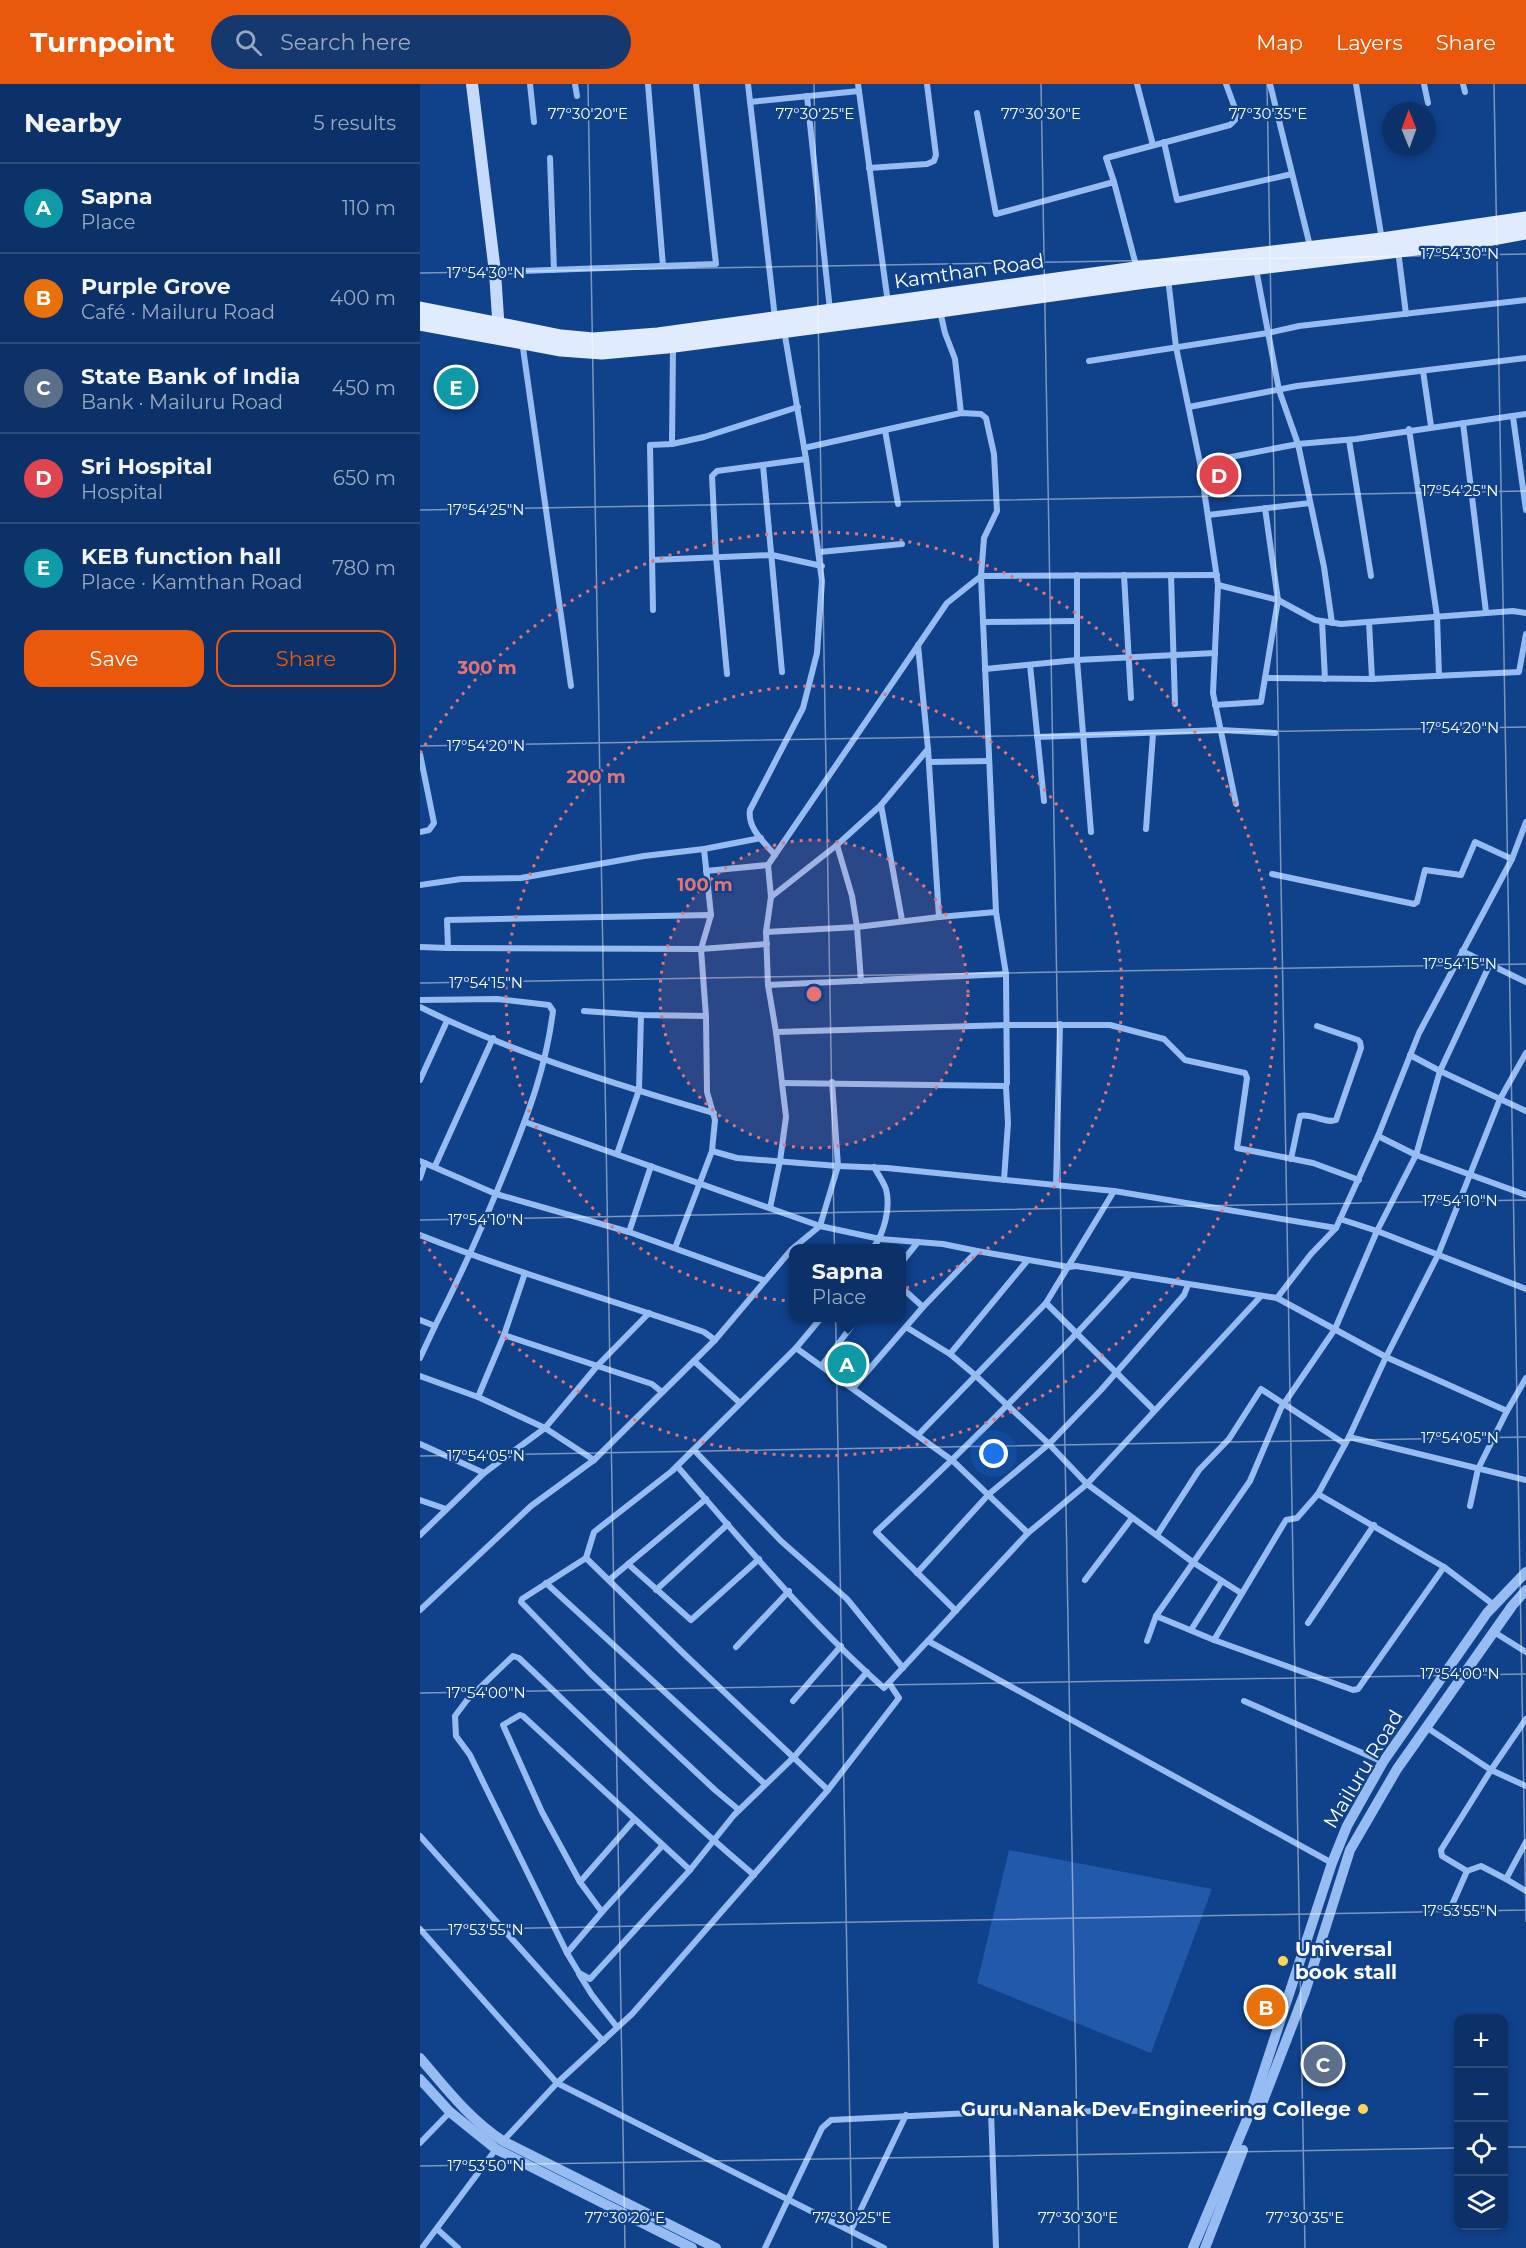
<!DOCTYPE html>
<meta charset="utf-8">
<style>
body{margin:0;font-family:Montserrat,sans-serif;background:#15396e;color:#f1f3f6}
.controls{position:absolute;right:18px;bottom:18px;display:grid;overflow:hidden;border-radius:12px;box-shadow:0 3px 9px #0003}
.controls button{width:54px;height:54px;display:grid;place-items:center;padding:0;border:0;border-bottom:2px solid #2c4c7c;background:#0c3168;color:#f1f3f6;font:30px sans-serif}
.compass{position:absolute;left:962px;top:18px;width:54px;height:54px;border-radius:50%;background:#0c3168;box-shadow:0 3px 9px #0003;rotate:359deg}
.you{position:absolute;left:574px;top:1370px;width:21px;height:21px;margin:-15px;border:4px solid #fff;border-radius:50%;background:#1a73e8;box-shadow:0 0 0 9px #1a73e833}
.badge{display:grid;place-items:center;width:39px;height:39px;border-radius:50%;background:#ea580c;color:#fff;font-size:20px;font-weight:700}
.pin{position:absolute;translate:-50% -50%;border:3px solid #fff;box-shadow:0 2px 6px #0006}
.popup{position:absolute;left:369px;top:1160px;width:117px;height:78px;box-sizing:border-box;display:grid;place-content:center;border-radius:12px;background:#0c3168;filter:drop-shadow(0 2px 4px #0005);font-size:20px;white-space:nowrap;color:#9aa9c0}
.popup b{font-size:22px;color:#f1f3f6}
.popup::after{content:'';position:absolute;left:50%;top:100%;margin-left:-12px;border:12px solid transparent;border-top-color:#0c3168}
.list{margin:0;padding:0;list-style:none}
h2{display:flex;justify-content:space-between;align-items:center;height:78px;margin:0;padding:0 24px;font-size:26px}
h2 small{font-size:20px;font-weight:400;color:#9aa9c0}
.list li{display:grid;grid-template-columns:39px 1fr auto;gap:18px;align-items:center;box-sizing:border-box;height:90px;padding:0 24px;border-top:2px solid #2c4c7c}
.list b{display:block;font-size:22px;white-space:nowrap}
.list p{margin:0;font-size:20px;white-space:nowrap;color:#9aa9c0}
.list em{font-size:20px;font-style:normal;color:#9aa9c0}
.actions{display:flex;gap:12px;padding:18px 24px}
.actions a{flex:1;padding:14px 0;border:2px solid #ea580c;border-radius:18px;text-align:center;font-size:21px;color:#ea580c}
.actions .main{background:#ea580c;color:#fff}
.icon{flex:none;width:33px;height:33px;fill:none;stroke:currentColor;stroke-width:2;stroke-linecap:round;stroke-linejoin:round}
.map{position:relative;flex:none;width:1106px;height:2164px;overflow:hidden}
header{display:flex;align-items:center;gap:36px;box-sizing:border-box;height:84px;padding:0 30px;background:#ea580c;color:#fff}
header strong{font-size:28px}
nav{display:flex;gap:33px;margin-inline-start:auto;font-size:21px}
.search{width:420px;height:54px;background:#15396e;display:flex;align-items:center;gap:15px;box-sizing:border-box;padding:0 21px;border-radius:33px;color:#9aa9c0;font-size:22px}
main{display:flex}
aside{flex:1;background:#0c3168}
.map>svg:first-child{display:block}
.green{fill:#215aab}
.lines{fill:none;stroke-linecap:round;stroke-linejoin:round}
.minor{stroke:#96bcf2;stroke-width:6}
.tertiary{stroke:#96bcf2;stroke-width:10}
.secondary{stroke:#c5dafc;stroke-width:12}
.primary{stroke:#e1ebff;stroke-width:15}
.ticks{fill:none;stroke:#fff;stroke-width:1.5;stroke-opacity:0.45}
.ring{fill:none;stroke:#e47373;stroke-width:3;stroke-dasharray:3 6}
.poi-dot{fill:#ffd557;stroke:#10418b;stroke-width:2}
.labels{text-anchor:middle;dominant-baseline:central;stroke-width:4.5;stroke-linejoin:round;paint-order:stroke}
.street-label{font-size:20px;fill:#fff;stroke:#10418b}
.poi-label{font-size:20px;font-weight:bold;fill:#fff;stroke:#10418b;text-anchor:start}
.ticks-label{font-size:15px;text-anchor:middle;fill:#fff;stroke:#10418b;stroke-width:4.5;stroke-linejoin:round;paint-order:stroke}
.centre{fill:#e47373;stroke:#10418b;stroke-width:3}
.ring-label{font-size:18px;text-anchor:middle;font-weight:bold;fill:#e47373;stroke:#10418b;stroke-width:4.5;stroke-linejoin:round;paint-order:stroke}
</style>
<header>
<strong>Turnpoint</strong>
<div class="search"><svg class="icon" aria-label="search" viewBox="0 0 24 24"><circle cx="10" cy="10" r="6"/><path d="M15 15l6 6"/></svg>Search here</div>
<nav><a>Map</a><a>Layers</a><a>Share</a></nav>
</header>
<main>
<aside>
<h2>Nearby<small>5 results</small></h2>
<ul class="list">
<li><span class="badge" style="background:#0f9aa8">A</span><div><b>Sapna</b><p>Place</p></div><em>110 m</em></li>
<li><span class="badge" style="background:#e8710a">B</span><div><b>Purple Grove</b><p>Café · Mailuru Road</p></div><em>400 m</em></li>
<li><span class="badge" style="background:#5c6f8a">C</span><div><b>State Bank of India</b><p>Bank · Mailuru Road</p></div><em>450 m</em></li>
<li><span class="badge" style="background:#e0444e">D</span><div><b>Sri Hospital</b><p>Hospital</p></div><em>650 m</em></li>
<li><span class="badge" style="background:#0f9aa8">E</span><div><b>KEB function hall</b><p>Place · Kamthan Road</p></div><em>780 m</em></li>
</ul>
<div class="actions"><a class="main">Save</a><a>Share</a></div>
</aside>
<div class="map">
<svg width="1106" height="2164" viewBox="0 0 1106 2164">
<rect width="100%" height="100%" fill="#10418b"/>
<polygon class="green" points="589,1766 792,1805 731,1969 557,1899"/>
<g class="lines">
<g class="minor">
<polyline points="110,0 114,38"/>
<polyline points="155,0 157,12"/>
<polyline points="228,0 243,182"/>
<polyline points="328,0 355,234"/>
<polyline points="438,0 468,219"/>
<polyline points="717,0 733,61"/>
<polyline points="850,0 890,162"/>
<polyline points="936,0 962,156"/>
<polyline points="1004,0 1008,19"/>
<polyline points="1043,0 1045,8"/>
<polyline points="387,12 410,226"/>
<polyline points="330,18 439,7"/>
<polyline points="557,29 576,130 694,98 717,185"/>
<polyline points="744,58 757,116 872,90"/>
<polyline points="130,74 134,186"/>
<polyline points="449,84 507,80 514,77 516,71 507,0"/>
<polyline points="694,98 686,74 810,41 815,36 816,27 806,0"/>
<polyline points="978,166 986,230"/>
<polyline points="836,185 859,306 878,360 904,483 912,539"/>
<polyline points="75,188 296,180 276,0"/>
<polyline points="748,194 756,263 780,379 798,501 793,609 816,720"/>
<polyline points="520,227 525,249 535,275 541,329"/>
<polyline points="102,257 151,602"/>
<polyline points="669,277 848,249 879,242 1106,216"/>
<polyline points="1003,287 1011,342"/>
<polyline points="769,323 877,302 1106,274"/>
<polyline points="1093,333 1106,426"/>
<polyline points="1043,339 1066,528"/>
<polyline points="989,345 1017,532 1019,592"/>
<polyline points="465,346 478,420"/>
<polyline points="929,356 951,492"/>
<polyline points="252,360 284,353 378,323"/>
<polyline points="780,379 878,360 936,355 1106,330"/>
<polyline points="343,381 362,588"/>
<polyline points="788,431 890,419"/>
<polyline points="400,468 482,460"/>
<polyline points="232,476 352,471 402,482"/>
<polyline points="657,491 657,576 671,748"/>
<polyline points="704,491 711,614"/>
<polyline points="751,491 755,620"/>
<polyline points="798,501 858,516 895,536 921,540 1093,527 1106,529"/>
<polyline points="233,526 230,361 252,360 253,262"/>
<polyline points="902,537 905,595"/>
<polyline points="563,538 657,537"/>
<polyline points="949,538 952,595 1099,588 1106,550"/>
<polyline points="498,561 508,665"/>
<polyline points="610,581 624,717"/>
<polyline points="565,585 657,576 795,569"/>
<polyline points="307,590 296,473 292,392 297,387 386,375"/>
<polyline points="845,594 952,595"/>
<polyline points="795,621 841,618 858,516 845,424"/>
<polyline points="617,653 801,646 855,649"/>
<polyline points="0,670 14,739 9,746 0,748"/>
<polyline points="509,678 569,677"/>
<polyline points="461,721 482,836"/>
<polyline points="726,745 733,650"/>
<polyline points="417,761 432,812 437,843 441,897"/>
<polyline points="284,765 341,754"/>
<path d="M355,771c-11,-13 -28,-27 -25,-45l53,-102 14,-55 5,-72 -16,-122 -22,-129"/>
<polyline points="348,781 527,519 561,492 564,454 577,427 574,370 566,334 561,330 541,329 384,364"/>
<polyline points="286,787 348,781 351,813 346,848 348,901 356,948 366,1033 360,1077 350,1124"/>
<polyline points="852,790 994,820 997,818 1005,786 1041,791 1055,758 1092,775"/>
<polyline points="0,801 41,795 101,794 224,772 284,765 291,831"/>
<polyline points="351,813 417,761 461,721 508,665 519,833 576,828"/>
<polyline points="346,848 437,843 519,833"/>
<polyline points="0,863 28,864 27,836 291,831 281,865 286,932 287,1008 295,1036 292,1067 255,1164"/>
<polyline points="28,864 281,865 347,860"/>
<polyline points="1042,867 1106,898"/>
<polyline points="348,901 586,890"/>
<path d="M0,916l77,-1 52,6 4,6c-7,56 -24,101 -45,153 -22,55 -46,109 -73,162"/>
<path d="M0,923c90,45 197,78 294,106"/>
<polyline points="164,927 221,931 286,932"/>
<polyline points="356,948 587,941 690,941 744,955 765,976 825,989 827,994 817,1064 893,1079 939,1096"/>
<polyline points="990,971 1020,987 1106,1027"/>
<polyline points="0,996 27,937"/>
<polyline points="412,998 418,1082 467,1084 694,1107 916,1144"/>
<polyline points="362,999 586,1002"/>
<polyline points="105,1038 400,1142 460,1155 523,1160 557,1167"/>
<polyline points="958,1052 996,1071 1106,1111"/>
<polyline points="197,1070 219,1006 221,931"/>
<path d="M871,1075l9,-43c12,-3 25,8 36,4l25,-72 -1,-6 -2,-2 -41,-14"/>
<polyline points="0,1077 76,1110 209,1148 343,1196"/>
<polyline points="15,1082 73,954"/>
<polyline points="0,1094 5,1079"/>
<polyline points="584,1096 588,1039 586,1002 587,999 586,890 576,828 561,492 797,491"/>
<polyline points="636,1101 640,940"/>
<polyline points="920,1135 957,1147 1106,1205"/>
<polyline points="209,1148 231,1082"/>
<path d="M0,1151c93,37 189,64 284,97l11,8 77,-91 28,-23 18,-60 -101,-8 -25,-7"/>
<path d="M453,1164c11,-14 18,-41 13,-59 -3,-8 -8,-15 -12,-22"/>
<polyline points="481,1179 498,1158"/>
<polyline points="481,1203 503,1223"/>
<polyline points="857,1214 891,1170 916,1144 958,1052 999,949 1092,775 1106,738"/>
<polyline points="626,1219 734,1326"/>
<polyline points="0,1236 15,1242 0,1274"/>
<polyline points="486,1243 530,1270 555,1291 629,1360 667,1400 774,1479 821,1509"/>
<polyline points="84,1251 232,1300 242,1308"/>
<polyline points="376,1264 533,1377 608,1449"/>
<polyline points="530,1270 607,1177"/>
<polyline points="274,1277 320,1319"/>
<polyline points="402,1281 438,1234"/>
<polyline points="0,1292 58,1313 125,1344 174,1376"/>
<polyline points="433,1304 503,1223 557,1167 649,1183 656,1182 857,1214 966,1273 1087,1327"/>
<polyline points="58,1313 84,1251 105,1189"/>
<polyline points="499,1350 626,1219 694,1107"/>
<polyline points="929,1353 1106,1396"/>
<polyline points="0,1360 64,1389"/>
<polyline points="274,1366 361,1457 427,1515 483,1584"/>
<path d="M257,1382c65,75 132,156 207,222l144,-155 59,-49 174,-188"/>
<polyline points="898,1410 1024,1483 1074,1521"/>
<polyline points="0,1416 26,1425"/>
<polyline points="1050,1422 1058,1385 1087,1327 1106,1294"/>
<polyline points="0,1451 64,1389 125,1344 178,1281 229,1229"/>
<polyline points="737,1451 779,1386 809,1355 841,1305 925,1360"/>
<polyline points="166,1474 262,1568 408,1706"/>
<polyline points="208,1480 271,1536 339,1475"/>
<polyline points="497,1489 569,1410 629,1360 681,1306 764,1211 768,1201"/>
<polyline points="189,1496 286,1415"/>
<polyline points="665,1496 712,1434"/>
<polyline points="126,1499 345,1700"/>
<polyline points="236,1506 308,1440"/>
<polyline points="0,1526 111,1422 174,1376 295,1256"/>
<path d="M536,1527l-80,-79c88,-82 174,-167 254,-257"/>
<polyline points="736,1532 794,1556 933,1606 938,1605 1024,1483"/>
<polyline points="888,1539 954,1441"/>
<polyline points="771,1546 802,1497"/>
<polyline points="1074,1548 1106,1568"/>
<polyline points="794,1556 866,1436 877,1434 898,1410 929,1353 966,1273 1018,1171 1080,1015 1106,969"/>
<polyline points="508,1557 912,1779"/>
<polyline points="727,1557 736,1532 830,1397 861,1324 915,1245 957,1147 996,1071 1020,987 1070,880"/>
<polyline points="316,1563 369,1507"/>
<polyline points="373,1617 421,1562"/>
<polyline points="824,1617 963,1678"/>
<polyline points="1006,1643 1071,1686 1106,1702"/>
<polyline points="319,1726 295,1706 171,1590 101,1518 102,1515 166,1474 174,1448 252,1387 376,1264 401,1234"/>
<polyline points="0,1752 183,1957"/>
<polyline points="1047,1787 1061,1782 1086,1795 1106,1758"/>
<path d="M334,1791c-82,-69 -157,-143 -235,-217l-6,-2 -46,44 -12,16 1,20 14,19 17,35 80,163 12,20 11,6 100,-109 44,-55 60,-58 73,-85"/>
<polyline points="1086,1795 1106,1807"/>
<polyline points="160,1798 214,1736"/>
<polyline points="182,1828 242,1762"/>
<polyline points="1028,1830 1047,1787 1022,1772 1021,1766 1071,1686 1106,1635"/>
<polyline points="0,1845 137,1999 464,2164"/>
<polyline points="147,1869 182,1828 160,1798 122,1728 83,1641 100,1631 103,1632 270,1786"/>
<polyline points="159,1890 172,1911 197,1943"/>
<polyline points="83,2057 137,1999 212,1930 408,1706 479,1614 469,1599"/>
<polyline points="0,2059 30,2028"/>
<polyline points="17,2145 38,2164"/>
<polyline points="431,2146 486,2031"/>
<polyline points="2,2164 76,2065"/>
<polyline points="345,2164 402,2044 411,2036 571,2028"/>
<polyline points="576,2164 571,2028 831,2026"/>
</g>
<g class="tertiary">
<path d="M0,1974c25,29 50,62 83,83l213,107"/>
<polyline points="0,1995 30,2028 76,2065 272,2164"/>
<polyline points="838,2030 885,1908 930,1766 977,1685 1092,1522 1106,1506"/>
<polyline points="773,2164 831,2026 912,1779 927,1742 963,1678 1067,1529 1106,1488"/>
<polyline points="785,2164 823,2066"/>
</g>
<polyline class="secondary" points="52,0 75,188 79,249"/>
<g class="primary">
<polyline points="0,225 141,253 173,256 238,251 716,185 962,156 1106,135"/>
<polyline points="0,239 141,265 182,268 247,262 520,226 725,197 1061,156 1106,148"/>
</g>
</g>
<path class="ticks" d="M168,0l37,2164M394,0l38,2164M621,0l38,2164M847,0l38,2164M1074,0l32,1838M0,189l1106,-19M0,426l1106,-19M0,662l1106,-19M0,899l1106,-19M0,1136l1106,-20M0,1372l1106,-19M0,1609l1106,-19M0,1846l1106,-20M1084,2063h22M0,2082l1038,-18"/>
<circle cx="394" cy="910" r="154" fill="#e47373" fill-opacity=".12"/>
<g class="ring">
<circle cx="394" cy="910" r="154"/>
<circle cx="394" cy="910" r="308"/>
<path d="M0 669A462 462 0 1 1 0 1151"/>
</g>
<g class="poi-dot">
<circle cx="863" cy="1877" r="6"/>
<circle cx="943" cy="2025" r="6"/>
</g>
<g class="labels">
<g class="street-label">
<text transform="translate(549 187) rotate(-8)">Kamthan Road</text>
<text transform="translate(943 1685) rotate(-59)">Mailuru Road</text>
</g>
<g class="poi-label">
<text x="875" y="1865">Universal<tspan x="875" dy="23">book stall</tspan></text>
<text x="931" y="2025" text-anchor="end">Guru Nanak Dev Engineering College</text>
</g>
</g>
<g class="ticks-label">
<text x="168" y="35">77°30'20"E</text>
<text x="395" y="35">77°30'25"E</text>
<text x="621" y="35">77°30'30"E</text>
<text x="848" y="35">77°30'35"E</text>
<text x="1040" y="175">17°54'30"N</text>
<text x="66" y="194">17°54'30"N</text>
<text x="1040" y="412">17°54'25"N</text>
<text x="66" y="431">17°54'25"N</text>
<text x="1040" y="649">17°54'20"N</text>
<text x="66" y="667">17°54'20"N</text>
<text x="1040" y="885">17°54'15"N</text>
<text x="66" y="904">17°54'15"N</text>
<text x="1040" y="1122">17°54'10"N</text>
<text x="66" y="1141">17°54'10"N</text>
<text x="1040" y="1359">17°54'05"N</text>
<text x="66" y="1377">17°54'05"N</text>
<text x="1040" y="1595">17°54'00"N</text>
<text x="66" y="1614">17°54'00"N</text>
<text x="1040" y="1832">17°53'55"N</text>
<text x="66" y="1851">17°53'55"N</text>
<text x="66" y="2087">17°53'50"N</text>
<text x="205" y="2139">77°30'20"E</text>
<text x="432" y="2139">77°30'25"E</text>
<text x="658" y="2139">77°30'30"E</text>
<text x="885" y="2139">77°30'35"E</text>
</g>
<circle cx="394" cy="910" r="9" class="centre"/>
<g class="ring-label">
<text x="67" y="590">300 m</text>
<text x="176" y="699">200 m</text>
<text x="285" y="807">100 m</text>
</g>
</svg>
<div class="controls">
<button>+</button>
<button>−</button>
<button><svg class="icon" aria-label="locate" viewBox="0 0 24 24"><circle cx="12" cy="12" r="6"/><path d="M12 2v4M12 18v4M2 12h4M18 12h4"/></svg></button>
<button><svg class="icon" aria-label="layers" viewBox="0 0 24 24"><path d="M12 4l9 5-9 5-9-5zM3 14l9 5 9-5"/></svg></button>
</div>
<svg class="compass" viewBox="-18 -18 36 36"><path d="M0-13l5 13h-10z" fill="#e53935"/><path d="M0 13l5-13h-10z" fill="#9aa9c0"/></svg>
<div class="you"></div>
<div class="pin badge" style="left:427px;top:1280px;background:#0f9aa8">A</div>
<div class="popup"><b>Sapna</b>Place</div>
<div class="pin badge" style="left:846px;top:1923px;background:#e8710a">B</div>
<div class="pin badge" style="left:903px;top:1980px;background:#5c6f8a">C</div>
<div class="pin badge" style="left:799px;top:391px;background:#e0444e">D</div>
<div class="pin badge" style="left:36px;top:303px;background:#0f9aa8">E</div>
</div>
</main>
